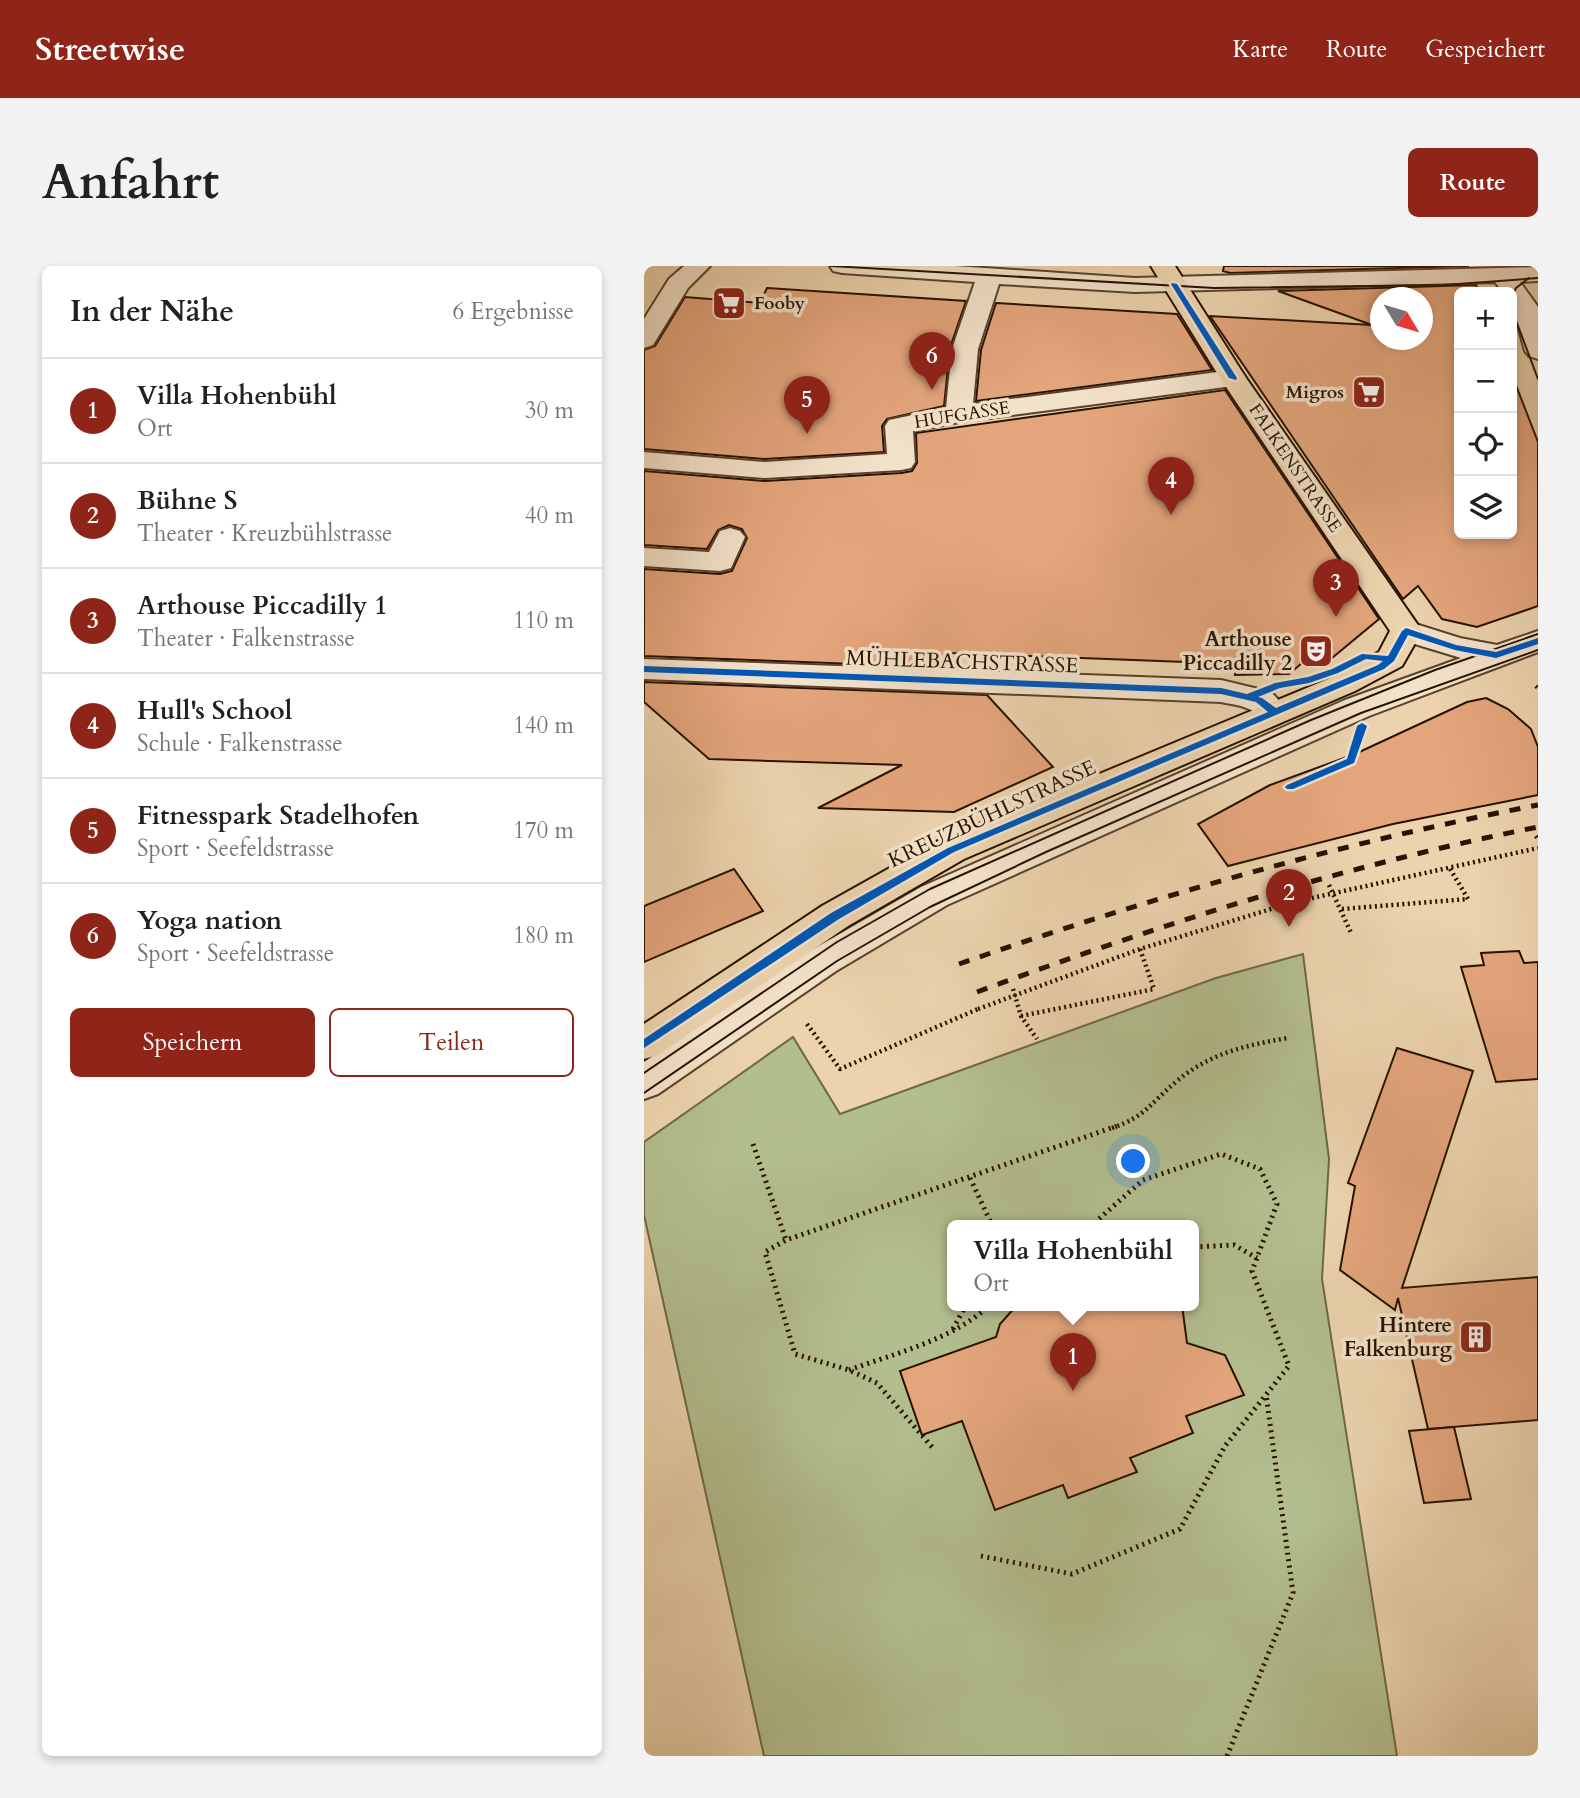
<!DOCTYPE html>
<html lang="de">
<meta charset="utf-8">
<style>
body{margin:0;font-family:Cardo,serif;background:#f2f2f2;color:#202124}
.controls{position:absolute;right:21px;top:21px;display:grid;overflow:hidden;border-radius:10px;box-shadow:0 4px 10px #0003}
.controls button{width:63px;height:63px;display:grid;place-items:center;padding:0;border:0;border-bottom:2px solid #e0e0e0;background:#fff;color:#202124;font:35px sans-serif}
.compass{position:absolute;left:726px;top:21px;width:63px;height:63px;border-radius:50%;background:#fff;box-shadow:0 4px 10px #0003;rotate:128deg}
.you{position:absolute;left:490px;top:896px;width:24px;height:24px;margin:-18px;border:5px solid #fff;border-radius:50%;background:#1a73e8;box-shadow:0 0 0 10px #1a73e833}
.badge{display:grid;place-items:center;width:46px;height:46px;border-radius:50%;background:#8f2418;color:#fff;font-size:23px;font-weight:700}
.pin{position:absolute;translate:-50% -58px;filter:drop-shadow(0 2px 4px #0008)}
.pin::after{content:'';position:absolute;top:37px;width:24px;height:21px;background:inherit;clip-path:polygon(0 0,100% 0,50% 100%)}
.popup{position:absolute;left:303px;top:954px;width:252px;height:91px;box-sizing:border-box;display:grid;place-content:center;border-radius:10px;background:#fff;filter:drop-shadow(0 2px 5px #0005);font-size:23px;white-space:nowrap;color:#757577}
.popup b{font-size:26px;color:#202124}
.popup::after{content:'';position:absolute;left:50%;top:100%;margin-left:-14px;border:14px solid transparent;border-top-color:#fff}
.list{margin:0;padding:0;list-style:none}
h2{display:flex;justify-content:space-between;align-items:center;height:91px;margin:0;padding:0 28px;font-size:30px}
h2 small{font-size:23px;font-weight:400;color:#757577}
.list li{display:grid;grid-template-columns:46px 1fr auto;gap:21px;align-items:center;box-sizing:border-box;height:105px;padding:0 28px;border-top:2px solid #e0e0e0}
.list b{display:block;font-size:26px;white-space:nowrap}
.list p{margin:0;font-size:23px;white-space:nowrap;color:#757577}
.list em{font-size:23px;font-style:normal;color:#757577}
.actions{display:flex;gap:14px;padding:21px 28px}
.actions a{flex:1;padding:16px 0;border:2px solid #8f2418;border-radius:10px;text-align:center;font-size:24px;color:#8f2418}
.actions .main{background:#8f2418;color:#fff}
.icon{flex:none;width:38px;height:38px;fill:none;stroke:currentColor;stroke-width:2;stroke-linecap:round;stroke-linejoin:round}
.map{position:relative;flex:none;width:894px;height:1490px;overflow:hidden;border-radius:10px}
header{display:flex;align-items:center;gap:42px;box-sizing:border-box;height:98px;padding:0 35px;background:#8f2418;color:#fff}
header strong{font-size:33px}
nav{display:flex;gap:38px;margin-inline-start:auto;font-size:24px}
.intro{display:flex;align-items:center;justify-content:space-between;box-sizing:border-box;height:168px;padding:0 42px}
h1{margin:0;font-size:49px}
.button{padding:18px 32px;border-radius:10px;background:#8f2418;color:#fff;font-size:24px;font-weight:700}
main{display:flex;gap:42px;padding:0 42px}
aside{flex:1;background:#fff;border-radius:10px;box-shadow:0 4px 10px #0003}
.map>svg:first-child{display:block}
.green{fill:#b3be8e;stroke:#6d6847;stroke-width:2;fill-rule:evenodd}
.building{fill:#e4a57c;stroke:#271100;stroke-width:2;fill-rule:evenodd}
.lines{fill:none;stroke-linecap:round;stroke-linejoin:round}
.minor-casing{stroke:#58422b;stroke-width:4}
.major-casing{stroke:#271100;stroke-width:4}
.path-far1{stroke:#271100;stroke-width:4.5;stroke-dasharray:2 3.5;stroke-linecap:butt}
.path{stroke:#271100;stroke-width:5;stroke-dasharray:2 4.5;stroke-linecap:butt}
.minor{fill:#f3e2ca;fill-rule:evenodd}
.major{fill:#ecd3ad;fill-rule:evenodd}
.tram{stroke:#271100;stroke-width:2}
.rail{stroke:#271100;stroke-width:5;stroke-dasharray:11 11;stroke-linecap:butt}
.path-bridge{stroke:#271100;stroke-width:4.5;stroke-dasharray:2 3.5;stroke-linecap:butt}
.cycleway-casing{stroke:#f3e2ca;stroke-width:5}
.cycleway{fill:#0057b8;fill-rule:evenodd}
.labels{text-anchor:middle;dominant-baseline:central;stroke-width:7;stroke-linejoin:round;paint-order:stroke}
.far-poi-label{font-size:18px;font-weight:bold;fill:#271100;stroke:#f3e2ca;text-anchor:start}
.far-street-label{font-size:18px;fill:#271100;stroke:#f3e2ca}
.poi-label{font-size:21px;font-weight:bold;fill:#271100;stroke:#f3e2ca;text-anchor:end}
.street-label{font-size:21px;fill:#271100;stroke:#f3e2ca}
</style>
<header>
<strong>Streetwise</strong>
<nav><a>Karte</a><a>Route</a><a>Gespeichert</a></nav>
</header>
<div class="intro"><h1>Anfahrt</h1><a class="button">Route</a></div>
<main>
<aside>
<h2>In der Nähe<small>6 Ergebnisse</small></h2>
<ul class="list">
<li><span class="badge">1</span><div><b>Villa Hohenbühl</b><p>Ort</p></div><em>30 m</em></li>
<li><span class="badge">2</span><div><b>Bühne S</b><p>Theater · Kreuzbühlstrasse</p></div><em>40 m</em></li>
<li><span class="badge">3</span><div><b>Arthouse Piccadilly 1</b><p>Theater · Falkenstrasse</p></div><em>110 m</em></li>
<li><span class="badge">4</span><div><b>Hull's School</b><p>Schule · Falkenstrasse</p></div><em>140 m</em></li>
<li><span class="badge">5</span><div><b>Fitnesspark Stadelhofen</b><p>Sport · Seefeldstrasse</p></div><em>170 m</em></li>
<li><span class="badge">6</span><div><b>Yoga nation</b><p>Sport · Seefeldstrasse</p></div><em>180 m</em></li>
</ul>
<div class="actions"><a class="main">Speichern</a><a>Teilen</a></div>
</aside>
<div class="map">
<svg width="894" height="1490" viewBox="0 0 894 1490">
<rect width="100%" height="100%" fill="#ecd3ad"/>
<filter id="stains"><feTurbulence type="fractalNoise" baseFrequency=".00286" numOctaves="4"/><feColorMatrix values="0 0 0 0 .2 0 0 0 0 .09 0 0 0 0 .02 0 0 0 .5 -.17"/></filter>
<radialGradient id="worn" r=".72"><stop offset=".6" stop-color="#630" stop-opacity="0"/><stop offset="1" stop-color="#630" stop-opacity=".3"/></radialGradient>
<path class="green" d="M659,688l26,205 -7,120 75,477h-633l-120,-541v-73l149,-105 47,77 376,-136zM308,959h242v80h-242z"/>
<g class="building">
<polygon points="580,0 825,0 586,7 579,5"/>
<path d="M832,19l3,7h-20v242h53v-159l26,67v164l-61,21 -35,-8 -24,-33 -15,13 -193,-283 162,9 -94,-34zM737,32h42v42h-42z"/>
<polygon points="123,22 322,35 306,82 300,140 243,153 238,160 240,186 121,193 0,183 0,84 11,80 41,31 116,37"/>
<polygon points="352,37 533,48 568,104 332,135 337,84"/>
<polygon points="581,124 735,353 682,397 658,397 645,408 591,409 593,398 305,387 318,402 0,390 0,303 76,308 88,305 103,272 98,263 85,259 74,264 63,283 0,279 0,205 121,215 257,207 268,205 273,197 272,167"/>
<polygon points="0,416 343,429 409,501 310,546 174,542 258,499 65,493 0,436"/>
<polygon points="842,432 864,443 887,463 894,481 894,529 749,558 584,600 554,558 626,519 711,488 823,436"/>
<polygon points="90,603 119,645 0,696 0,640"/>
<polygon points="875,685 880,697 894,696 894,813 852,816 817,701 840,699 837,687"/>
<polygon points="753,782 829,805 758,1022 894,1011 894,1154 784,1163 754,1032 751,1044 696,1004 711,920 704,917"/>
<polygon points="373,1039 411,1039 420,1045 436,1039 538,1039 543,1077 581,1089 600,1129 542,1150 549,1167 486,1192 493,1206 424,1232 419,1219 351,1244 318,1155 278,1169 256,1105 352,1071 356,1058"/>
<polygon points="810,1161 827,1233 780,1237 765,1165"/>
</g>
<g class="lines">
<g class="minor-casing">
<g id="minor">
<polygon points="40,0 66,0 44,22 9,79 0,82 0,53 25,13"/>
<polygon points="186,0 311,0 491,12 894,1 894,15 876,16 894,41 894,93 885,90 881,85 868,38 868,26 859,26 851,16 491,26 355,18 334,83 329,138 589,104 598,106 602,112 598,118 589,120 315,156 269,165 271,196 267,202 257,204 121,212 0,202 0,186 121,196 243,188 241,160 245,154 302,142 308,83 331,16 198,7 189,5"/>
<polygon points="86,262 96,265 101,271 87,302 76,305 0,300 0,282 65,286 76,265"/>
<polygon points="762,355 816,372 853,379 894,365 894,386 725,450 303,639 192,705 14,828 0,833 0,796 166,685 277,621 701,434 817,392 751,372 746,365 751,358"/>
<path d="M0,393l577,21 50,12 18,19 -4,8c-18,5 -22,-3 -36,-10 -8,-4 -19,-5 -28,-7l-577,-23z"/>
</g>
</g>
<g class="major-casing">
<polygon id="major" points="507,0 531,0 602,112 778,365 758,400 711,425 320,593 204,660 14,789 0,793 0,758 178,640 294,575 689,411 735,386 746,365 576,112"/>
</g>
<g class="path-far1">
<polyline points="892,420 894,422"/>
<polyline points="892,570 894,573"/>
<polyline points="685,619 708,669"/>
<polyline points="698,643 824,633 805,601"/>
<polyline points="369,723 377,750 393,773"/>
<polyline points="377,750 510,723 496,683"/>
<polyline points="163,758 196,803 334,743"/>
<path d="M468,862c35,-12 38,-25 65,-47 33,-28 70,-36 111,-43"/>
</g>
<g class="path">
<polyline points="109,878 142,974"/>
<polyline points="326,912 348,959"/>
<polyline points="550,981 590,979 613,992"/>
<polyline points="309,1063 322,1039"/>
<path d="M205,1104c47,-17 103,-30 141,-65"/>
<polyline points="288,1181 233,1117 205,1104 151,1088 121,986 142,974 473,860"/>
<polyline points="337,1290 428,1308 536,1263 581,1180 645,1100 608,1005 633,938 616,903 577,888 499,914 448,959"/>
<polyline points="583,1490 649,1327 622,1128"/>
</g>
<use href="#minor" class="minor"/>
<use href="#major" class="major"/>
<g class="tram">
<polyline points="187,0 570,22 801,19 894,12"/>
<polyline points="868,31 872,22 885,12"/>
<polyline points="868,44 894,113"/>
<polyline points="0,807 193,676 286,623 667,454 791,404 894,368"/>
<polyline points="0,827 193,695 286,641 402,586 717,447 894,384"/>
</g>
<g class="rail">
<path d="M315,698c190,-66 381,-121 579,-159"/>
<path d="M333,726c184,-68 369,-127 561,-165"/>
</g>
<polyline class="path-bridge" points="334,743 496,683 650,636 894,582"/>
<g class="cycleway-casing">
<g id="cycleway">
<polygon points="528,17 533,18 593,112 592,114 585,112 527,18"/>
<path d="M762,362l50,17 40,7 42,-14v6l-42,14 -41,-8 -47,-15 -14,26 -10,8 -430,183 -115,67 -195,129v-9l187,-126 117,-65 320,-136 -12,-10 -35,-8 -577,-22v-6l577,22 26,6 28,-11 33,-6 24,-8 30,-15 26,2 14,-25zM722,393l17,2 -5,4 -102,43 -14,-10 -4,-1 22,-9 29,-5 29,-10z"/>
<polygon points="718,457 723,460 710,497 649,523 643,523 641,521 643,519 703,493 713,460"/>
</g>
</g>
<use href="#cycleway" class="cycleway"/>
</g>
<defs>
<g id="supermarket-square" transform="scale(1.75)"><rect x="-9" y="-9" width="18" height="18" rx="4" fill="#8f2418" stroke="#f3e2ca"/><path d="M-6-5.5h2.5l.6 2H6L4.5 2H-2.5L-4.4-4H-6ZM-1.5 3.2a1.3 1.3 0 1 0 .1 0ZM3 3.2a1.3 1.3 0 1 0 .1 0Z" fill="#fff"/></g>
<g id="theatre-square" transform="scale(1.75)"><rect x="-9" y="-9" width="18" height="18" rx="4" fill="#8f2418" stroke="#f3e2ca"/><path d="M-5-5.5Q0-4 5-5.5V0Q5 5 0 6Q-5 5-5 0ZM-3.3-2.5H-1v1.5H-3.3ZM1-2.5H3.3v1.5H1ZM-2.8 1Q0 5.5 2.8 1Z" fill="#fff"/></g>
<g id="building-square" transform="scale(1.75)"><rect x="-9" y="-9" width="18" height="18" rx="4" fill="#8f2418" stroke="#f3e2ca"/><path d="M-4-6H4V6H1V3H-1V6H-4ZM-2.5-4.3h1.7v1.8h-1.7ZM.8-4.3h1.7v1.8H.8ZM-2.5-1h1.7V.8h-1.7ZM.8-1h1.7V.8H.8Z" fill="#fff"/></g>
</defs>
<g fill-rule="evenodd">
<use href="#supermarket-square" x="85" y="37"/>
<use href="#supermarket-square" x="725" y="126"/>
<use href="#theatre-square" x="672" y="385"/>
<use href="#building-square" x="832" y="1071"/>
</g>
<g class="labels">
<g class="far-poi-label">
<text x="110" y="37">Fooby</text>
<text x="700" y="126" text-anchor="end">Migros</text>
</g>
<g class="far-street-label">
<text transform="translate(318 149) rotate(-9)">HUFGASSE</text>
<text transform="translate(651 202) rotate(56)">FALKENSTRASSE</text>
</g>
<g class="poi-label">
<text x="648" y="373">Arthouse<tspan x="648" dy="24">Piccadilly 2</tspan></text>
<text x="808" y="1059">Hintere<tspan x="808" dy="24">Falkenburg</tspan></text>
</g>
<g class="street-label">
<text transform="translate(318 396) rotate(2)">MÜHLEBACHSTRASSE</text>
<text transform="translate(348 548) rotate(-25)">KREUZBÜHLSTRASSE</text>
</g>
</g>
<rect width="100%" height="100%" filter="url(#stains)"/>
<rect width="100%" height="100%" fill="url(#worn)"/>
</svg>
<div class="controls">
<button>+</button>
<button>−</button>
<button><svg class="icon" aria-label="locate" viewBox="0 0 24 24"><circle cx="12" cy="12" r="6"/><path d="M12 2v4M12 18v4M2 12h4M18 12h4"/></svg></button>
<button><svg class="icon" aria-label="layers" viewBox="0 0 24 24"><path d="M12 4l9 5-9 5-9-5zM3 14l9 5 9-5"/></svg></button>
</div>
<svg class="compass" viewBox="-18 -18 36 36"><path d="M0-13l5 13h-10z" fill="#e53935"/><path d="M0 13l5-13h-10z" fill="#757577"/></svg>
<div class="you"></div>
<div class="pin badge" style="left:429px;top:1125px">1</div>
<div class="popup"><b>Villa Hohenbühl</b>Ort</div>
<div class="pin badge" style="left:645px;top:661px">2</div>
<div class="pin badge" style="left:692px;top:351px">3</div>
<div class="pin badge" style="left:527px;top:249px">4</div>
<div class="pin badge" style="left:163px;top:168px">5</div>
<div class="pin badge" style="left:288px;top:124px">6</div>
</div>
</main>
